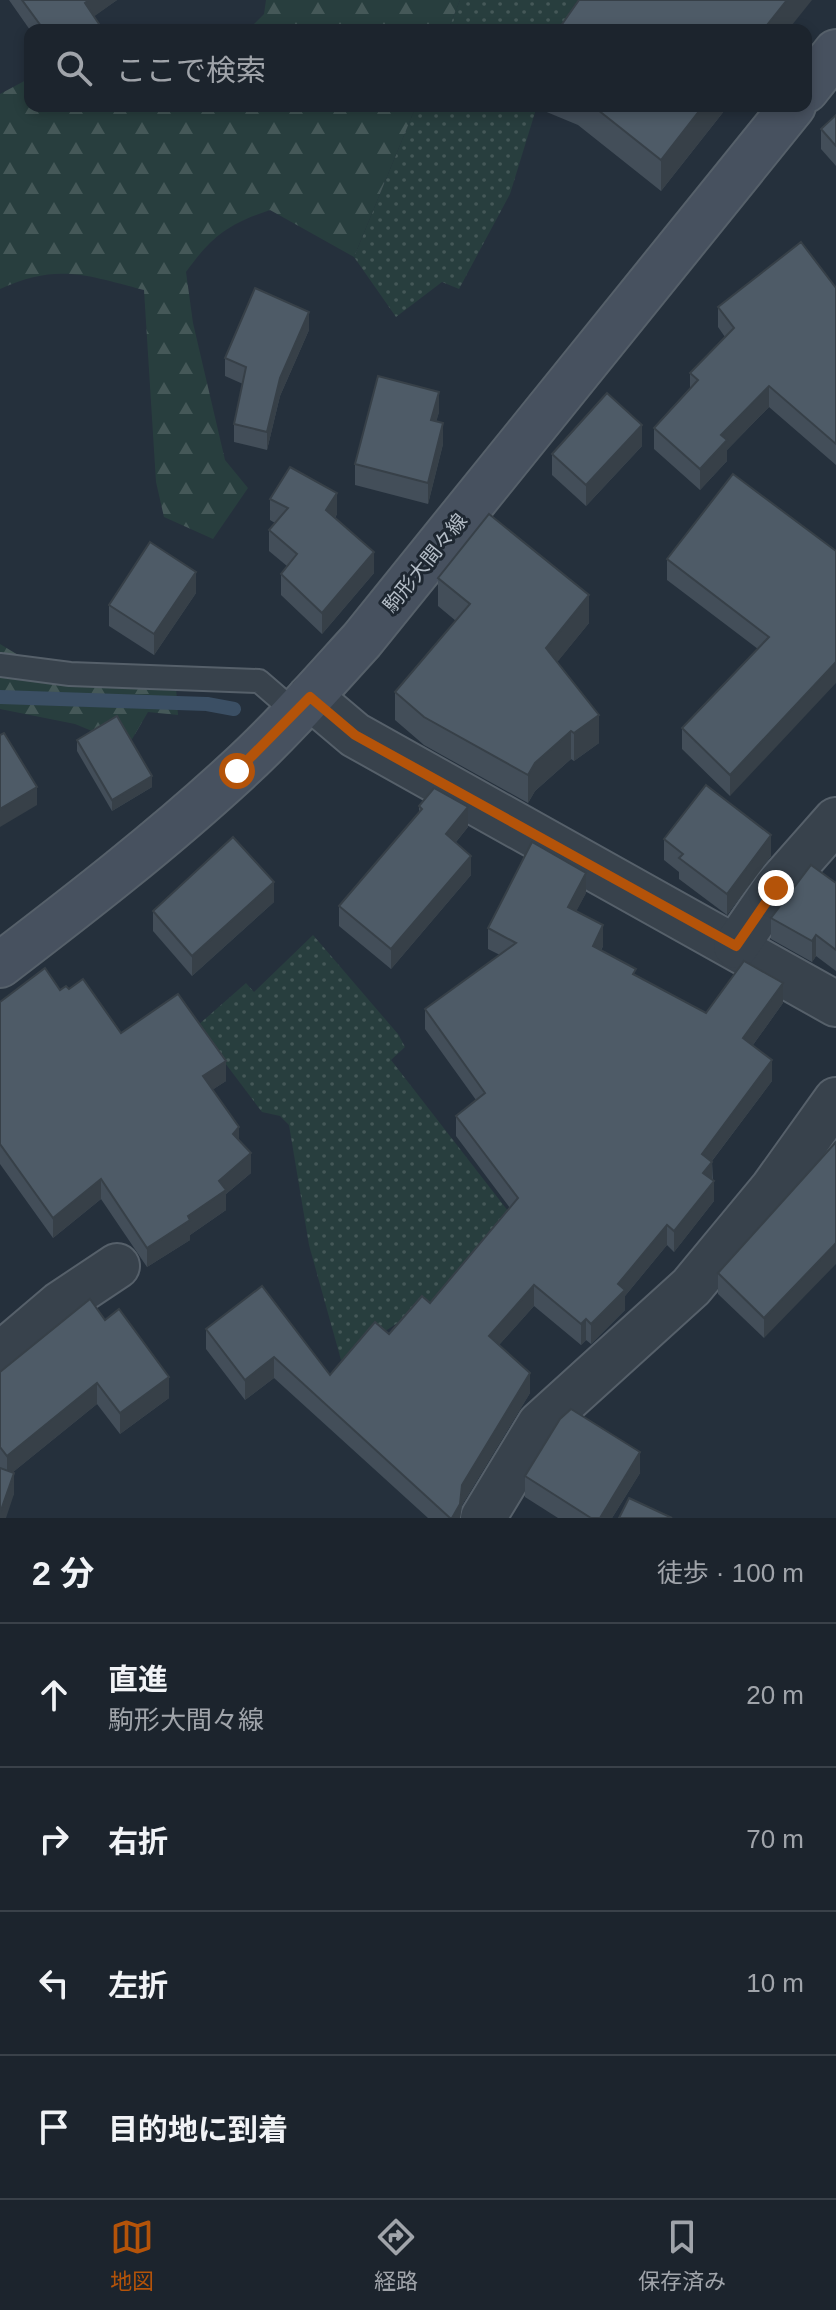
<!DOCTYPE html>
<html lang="ja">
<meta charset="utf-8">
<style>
body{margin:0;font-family:Helvetica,"Noto Sans JP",sans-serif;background:#293039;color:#f1f3f6}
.stop{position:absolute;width:24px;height:24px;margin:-18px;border:6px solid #b45309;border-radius:50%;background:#fff}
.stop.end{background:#b45309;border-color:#fff;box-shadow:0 2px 8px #0008}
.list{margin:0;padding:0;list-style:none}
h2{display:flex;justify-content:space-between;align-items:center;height:104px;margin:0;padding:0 32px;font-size:34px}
h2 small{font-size:26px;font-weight:400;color:#a0a4aa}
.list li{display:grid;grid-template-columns:52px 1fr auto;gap:24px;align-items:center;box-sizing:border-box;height:144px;padding:0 32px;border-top:2px solid #3a4149}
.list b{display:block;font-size:30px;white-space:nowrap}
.list p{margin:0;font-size:26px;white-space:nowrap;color:#a0a4aa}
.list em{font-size:26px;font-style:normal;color:#a0a4aa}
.icon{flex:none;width:44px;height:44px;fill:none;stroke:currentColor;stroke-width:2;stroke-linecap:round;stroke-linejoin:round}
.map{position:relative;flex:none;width:836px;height:1518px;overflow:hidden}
.search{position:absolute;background:#1c242d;box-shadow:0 4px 12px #0003;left:24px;right:24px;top:24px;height:88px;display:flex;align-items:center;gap:20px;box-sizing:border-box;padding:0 28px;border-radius:16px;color:#a0a4aa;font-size:30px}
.sheet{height:680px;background:#1c242d}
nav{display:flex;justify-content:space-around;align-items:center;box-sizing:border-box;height:112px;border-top:2px solid #3a4149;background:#1c242d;font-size:22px;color:#a0a4aa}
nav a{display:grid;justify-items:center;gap:4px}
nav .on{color:#b45309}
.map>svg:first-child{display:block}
.grass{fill:url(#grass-dots)}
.forest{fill:url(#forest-firs)}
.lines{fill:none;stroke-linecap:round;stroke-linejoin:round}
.stream{stroke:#3b4f64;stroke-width:14}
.lane-casing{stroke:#56606a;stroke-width:26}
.street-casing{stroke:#56606a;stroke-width:48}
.secondary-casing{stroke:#56606a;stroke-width:48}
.lane{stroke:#38424c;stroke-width:22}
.street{stroke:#38424c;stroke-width:44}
.secondary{stroke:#47515f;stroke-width:44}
.wall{fill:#434e59}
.shaded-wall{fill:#374048}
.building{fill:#4e5b67;stroke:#374048;stroke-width:2}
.route{stroke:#b45309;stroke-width:10}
.labels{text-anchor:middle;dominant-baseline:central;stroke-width:6;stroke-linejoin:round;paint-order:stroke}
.street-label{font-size:20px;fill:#b4bdc7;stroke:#1e2731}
</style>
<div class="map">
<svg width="836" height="1518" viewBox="0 0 836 1518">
<defs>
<pattern id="grass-dots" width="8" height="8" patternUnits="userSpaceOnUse" patternTransform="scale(2)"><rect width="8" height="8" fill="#283e3e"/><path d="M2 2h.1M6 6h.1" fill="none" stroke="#455858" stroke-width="1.8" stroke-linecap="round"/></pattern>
<pattern id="forest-firs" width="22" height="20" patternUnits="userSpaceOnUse" patternTransform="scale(2)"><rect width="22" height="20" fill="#283e3e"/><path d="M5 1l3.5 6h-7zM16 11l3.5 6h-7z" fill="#455858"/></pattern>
</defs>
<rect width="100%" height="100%" fill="#25303c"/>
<g class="grass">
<polygon points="460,0 589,0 573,30 448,30"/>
<polygon points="416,106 537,106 510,194 459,289 442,282 396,317 354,257"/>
<polygon points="313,935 398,1034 405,1047 391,1060 515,1220 471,1275 341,1360 309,1245 289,1125 280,1116 262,1112 197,1026 246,983 254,992"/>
</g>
<g class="forest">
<polygon points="266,0 460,0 448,30 248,30 264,14"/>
<path d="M30,78v28h386l-62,151 -84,-47c-42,14 -58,26 -84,62l7,51 32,137 23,28 -35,51 -49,-22 -8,-35 -12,-192c-58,-15 -87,-27 -144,-1v-195z"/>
<polygon points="0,644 61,681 176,687 178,715 148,712 128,746 75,724 0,709"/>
</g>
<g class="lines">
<polyline class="stream" points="0,697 207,704 234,709"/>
<g class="lane-casing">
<polyline id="lane" points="0,665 70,674 259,681 296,713"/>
</g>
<g class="street-casing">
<g id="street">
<polyline points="310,697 355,735 836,1004"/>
<polyline points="736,946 776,888 836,820"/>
<polyline points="0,1355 60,1304 117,1266"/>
<polyline points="483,1518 540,1424 691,1287 773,1188 836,1100"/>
</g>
</g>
<g class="secondary-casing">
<g id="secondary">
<polyline points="806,90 836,52"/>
<path d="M0,965c81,-62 161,-124 236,-193 45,-41 85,-87 126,-132l431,-534"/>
</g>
</g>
<use href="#lane" class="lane"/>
<use href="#street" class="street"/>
<use href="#secondary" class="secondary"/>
</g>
<g class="wall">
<polygon points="9,0 117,0 94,16 103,30 30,30"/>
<polygon points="537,106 728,106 661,191 578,125 537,108"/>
<polygon points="836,115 836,166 821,149 821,129"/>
<polygon points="836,288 836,465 769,407 727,450 727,461 700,490 654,449 654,428 690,388 690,373 725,337 718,327 718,307"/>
<polygon points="309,330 280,396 267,450 234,442 234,424 243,384 225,376 225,358"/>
<polygon points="439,412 436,421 443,444 428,504 355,485 355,464"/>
<polygon points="642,446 586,506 552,475 552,454"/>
<polygon points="270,499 337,514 335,518 374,573 322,634 281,595 281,574 287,566 269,551 269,530 275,523 270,520"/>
<polygon points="836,551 730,796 682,749 682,728 758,649 667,580 667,559"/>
<polygon points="438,578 589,623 557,662 599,743 574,761 571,759 535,791 528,803 424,745 395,720 395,692 456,621 438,606"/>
<polygon points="196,593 154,655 109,626 109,605"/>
<polygon points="77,740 152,787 112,811 77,751"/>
<polygon points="419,806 468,827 456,842 471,875 391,969 339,926 339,906 419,812"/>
<polygon points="664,839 771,856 727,915 679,879 679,872 664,860"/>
<polygon points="836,883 836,971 816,956 812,962 771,939 771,918"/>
<polygon points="586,893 576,911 603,946 601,951 636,975 706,1013 783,1003 753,1045 772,1081 712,1161 714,1201 674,1252 667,1245 625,1296 625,1310 591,1344 586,1340 581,1345 534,1306 499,1345 530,1393 462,1505 460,1518 428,1518 274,1378 245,1400 206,1349 206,1329 330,1375 430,1303 510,1208 456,1136 456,1116 476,1100 425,1029 425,1009 500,955 488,949 488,928"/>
<polygon points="274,902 192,976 153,931 153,911"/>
<polygon points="69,989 121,1033 226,1081 212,1090 239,1140 251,1173 226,1194 226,1210 190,1235 190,1240 147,1267 101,1199 53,1238 0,1164 0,1002"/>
<polygon points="836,1142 764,1338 718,1294 718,1273"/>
<polygon points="105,1320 169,1398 120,1434 97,1404 13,1472 14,1494 0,1518 0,1372"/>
<polygon points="640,1473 612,1518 558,1518 525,1497 525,1476"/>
</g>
<g class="shaded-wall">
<polygon points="89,0 117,0 85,23 85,3"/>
<polygon points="787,0 812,0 788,30 763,30"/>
<polygon points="703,106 728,106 661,191 661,160"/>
<polygon points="309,312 309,330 280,396 267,450 267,432 280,378"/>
<polygon points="769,386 769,407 727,450 727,461 700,490 700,469 721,435"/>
<polygon points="439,392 439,412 431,441 431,420"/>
<polygon points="443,423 443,444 428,504 428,483"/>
<polygon points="642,425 642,446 586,506 586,485"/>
<polygon points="337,493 337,514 326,531 326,510"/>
<polygon points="374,552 374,573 322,634 322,613"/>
<polygon points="196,572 196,593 154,655 154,634"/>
<polygon points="589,595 589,623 546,676 546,648"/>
<polygon points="836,662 836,683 730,796 730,775"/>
<polygon points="599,715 599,743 574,761 574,733"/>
<polygon points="571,731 571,759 535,791 528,803 528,775 535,763"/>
<polygon points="152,776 152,787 112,811 112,800"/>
<polygon points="37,787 37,805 0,827 0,809"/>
<polygon points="468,807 468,827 446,854 446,834"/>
<polygon points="771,835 771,856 727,915 727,894"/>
<polygon points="471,856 471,875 391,969 391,949"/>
<polygon points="586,873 586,893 568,927 568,907"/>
<polygon points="274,882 274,902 192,976 192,956"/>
<polygon points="603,925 603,946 593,966 593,946"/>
<polygon points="816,935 816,956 812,962 812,941"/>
<polygon points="783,983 783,1003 743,1059 743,1038"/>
<polygon points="772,1060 772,1081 702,1174 702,1154"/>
<polygon points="226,1061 226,1081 203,1096 203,1076"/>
<polygon points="239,1127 239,1147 233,1134"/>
<polygon points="251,1153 251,1173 226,1194 226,1210 190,1235 190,1240 147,1267 147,1248 188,1216 219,1181"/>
<polygon points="712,1162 712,1182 703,1173"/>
<polygon points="101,1179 101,1199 53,1238 53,1218"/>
<polygon points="714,1181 714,1201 674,1252 674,1231"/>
<polygon points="667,1225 667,1245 625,1296 625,1310 591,1344 591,1324 618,1284"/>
<polygon points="836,1243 836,1264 764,1338 764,1318"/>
<polygon points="534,1285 534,1306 489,1356 489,1336"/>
<polygon points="586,1319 586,1340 581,1345 581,1324"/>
<polygon points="274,1357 274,1378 245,1400 245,1380"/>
<polygon points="530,1373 530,1393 462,1505 460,1518 452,1518 462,1485"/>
<polygon points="169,1377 169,1398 120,1434 120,1413"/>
<polygon points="97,1383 97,1404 7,1477 7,1456"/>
<polygon points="640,1452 640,1473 612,1518 600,1518"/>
<polygon points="14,1473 14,1494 6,1518 0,1518 0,1513"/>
</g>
<g class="building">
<polygon points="22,0 89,0 85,3 103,30 44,30"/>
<polygon points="579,0 787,0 763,30 558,30"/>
<polygon points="593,106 703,106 661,160"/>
<polygon points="836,115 836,146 821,129"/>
<polygon points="801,242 836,288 836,444 769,386 721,435 727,440 700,469 654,428 698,380 690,373 734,328 718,307"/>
<polygon points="255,288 309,312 280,378 267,432 234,424 246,367 225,358"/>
<polygon points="378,376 439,392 431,420 443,423 428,483 355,464"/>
<polygon points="607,393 642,425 586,485 552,454"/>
<polygon points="290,467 337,493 326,510 374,552 322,613 281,574 297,554 269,530 288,508 270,499"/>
<polygon points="733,474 836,551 836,662 730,775 682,728 769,637 667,559"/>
<polygon points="489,514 589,595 546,648 599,715 574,733 571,731 535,763 528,775 424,717 395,692 470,604 438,578"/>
<polygon points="150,542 196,572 154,634 109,605"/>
<polygon points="117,716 152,776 112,800 77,740"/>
<polygon points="4,733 37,787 0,809 0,735"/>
<polygon points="706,785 771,835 727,894 679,858 683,854 664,839"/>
<polygon points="434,788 468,807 446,834 471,856 391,949 339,906 422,809 419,806"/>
<polygon points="233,837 274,882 192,956 153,911"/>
<polygon points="532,842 586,873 568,907 603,925 593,946 636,969 633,974 706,1013 744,961 783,983 743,1038 772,1060 702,1154 712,1162 703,1173 714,1181 674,1231 667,1225 618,1284 625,1290 591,1324 586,1319 581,1324 534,1285 489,1336 530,1373 462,1485 460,1504 452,1518 450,1518 274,1357 245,1380 206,1329 262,1286 330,1375 375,1322 389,1334 422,1296 430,1303 518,1198 456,1116 485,1093 425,1009 516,943 488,928"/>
<polygon points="811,865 836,883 836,950 816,935 812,941 771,918"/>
<polygon points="45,968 60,990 66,986 69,989 83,979 121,1033 178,994 226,1061 203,1076 239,1127 233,1134 251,1153 219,1181 226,1190 188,1216 190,1220 147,1248 101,1179 53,1218 0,1144 0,1002"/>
<polygon points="836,1142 836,1243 764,1318 718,1273"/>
<polygon points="90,1299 105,1320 119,1309 169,1377 120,1413 97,1383 7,1456 0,1447 0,1372"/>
<polygon points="571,1409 640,1452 600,1518 591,1518 525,1476 560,1419"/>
<polygon points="0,1468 14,1473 0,1513"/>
<polygon points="629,1498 672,1518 619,1518"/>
</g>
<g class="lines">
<polyline class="route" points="237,771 310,697 355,735 736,946 776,888"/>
</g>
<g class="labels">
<g class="street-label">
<text transform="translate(425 563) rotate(-51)">駒形大間々線</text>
</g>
</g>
</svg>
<div class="stop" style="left:237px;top:771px"></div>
<div class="stop end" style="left:776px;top:888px"></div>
<div class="search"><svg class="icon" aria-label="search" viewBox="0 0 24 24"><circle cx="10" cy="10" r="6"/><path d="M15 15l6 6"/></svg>ここで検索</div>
</div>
<section class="sheet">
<h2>2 分<small>徒歩 · 100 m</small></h2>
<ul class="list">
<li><svg class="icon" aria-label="ahead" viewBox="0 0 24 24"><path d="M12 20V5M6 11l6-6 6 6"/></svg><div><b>直進</b><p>駒形大間々線</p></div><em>20 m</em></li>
<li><svg class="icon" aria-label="right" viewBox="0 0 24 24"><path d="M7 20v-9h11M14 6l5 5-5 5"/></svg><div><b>右折</b></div><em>70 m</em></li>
<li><svg class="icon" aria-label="left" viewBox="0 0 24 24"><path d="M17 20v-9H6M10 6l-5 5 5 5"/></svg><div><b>左折</b></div><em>10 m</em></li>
<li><svg class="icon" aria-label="arrive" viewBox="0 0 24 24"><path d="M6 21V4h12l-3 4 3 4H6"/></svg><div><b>目的地に到着</b></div></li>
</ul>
</section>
<nav>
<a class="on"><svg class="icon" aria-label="map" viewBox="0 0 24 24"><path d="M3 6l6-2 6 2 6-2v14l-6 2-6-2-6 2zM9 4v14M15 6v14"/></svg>地図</a>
<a><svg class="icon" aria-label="directions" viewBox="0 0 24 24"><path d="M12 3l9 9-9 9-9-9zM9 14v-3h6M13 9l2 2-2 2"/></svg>経路</a>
<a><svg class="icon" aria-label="saved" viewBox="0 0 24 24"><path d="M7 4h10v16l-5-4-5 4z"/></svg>保存済み</a>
</nav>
